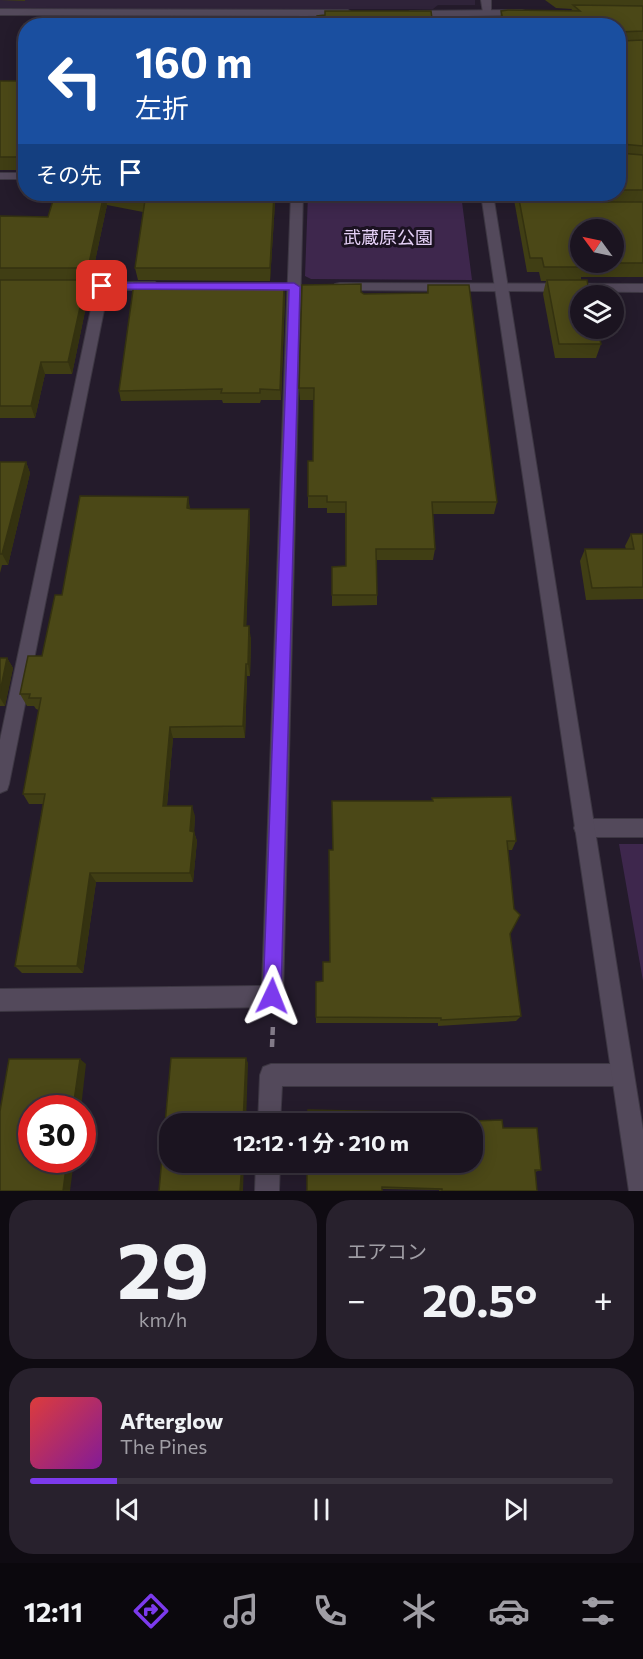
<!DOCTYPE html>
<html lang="ja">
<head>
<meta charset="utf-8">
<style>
  :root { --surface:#1b1420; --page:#28212d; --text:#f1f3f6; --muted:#a09ea5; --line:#39333e; --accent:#7c3aed }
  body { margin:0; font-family:Commissioner,"Noto Sans JP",sans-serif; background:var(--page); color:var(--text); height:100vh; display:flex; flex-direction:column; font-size:22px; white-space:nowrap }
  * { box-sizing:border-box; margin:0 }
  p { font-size:20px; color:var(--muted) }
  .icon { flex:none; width:33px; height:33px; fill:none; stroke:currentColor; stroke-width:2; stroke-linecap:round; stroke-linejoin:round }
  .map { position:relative; height:1191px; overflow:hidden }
  .drawer { display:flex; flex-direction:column; gap:9px; padding:9px; background:#0f0b12; flex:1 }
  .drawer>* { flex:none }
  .guide { position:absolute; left:18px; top:18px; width:608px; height:183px; border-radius:24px; box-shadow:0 3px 15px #0003,0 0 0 2px var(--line); background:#1a4fa0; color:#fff; overflow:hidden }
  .needle { width:39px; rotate:303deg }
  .controls { position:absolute; left:570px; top:219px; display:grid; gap:12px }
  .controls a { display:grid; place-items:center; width:54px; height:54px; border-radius:50%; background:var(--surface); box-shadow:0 3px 15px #0003,0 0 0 2px var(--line); font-size:30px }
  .speed { position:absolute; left:18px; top:1095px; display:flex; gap:12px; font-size:30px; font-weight:700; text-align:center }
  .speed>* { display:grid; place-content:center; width:78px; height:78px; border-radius:50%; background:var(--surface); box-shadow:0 3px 15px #0003,0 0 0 2px var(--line); line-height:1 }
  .speed .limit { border:9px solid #d22; background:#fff; color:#111 }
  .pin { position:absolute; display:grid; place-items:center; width:51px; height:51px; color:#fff; margin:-26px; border-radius:12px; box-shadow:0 3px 9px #0006 }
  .me { position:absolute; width:66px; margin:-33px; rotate:2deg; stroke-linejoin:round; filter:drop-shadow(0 0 4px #0008) }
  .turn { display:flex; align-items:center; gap:21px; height:126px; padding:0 18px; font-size:27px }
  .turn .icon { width:78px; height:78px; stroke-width:2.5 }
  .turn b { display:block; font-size:42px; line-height:51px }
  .then { display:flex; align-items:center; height:57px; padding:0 18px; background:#0003; gap:12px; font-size:22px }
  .big { font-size:45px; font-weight:700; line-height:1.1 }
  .drawer .tile { flex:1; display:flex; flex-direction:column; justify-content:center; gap:9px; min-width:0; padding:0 21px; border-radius:24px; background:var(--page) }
  .drawer .dial { align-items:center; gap:0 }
  .dial b { font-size:78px; line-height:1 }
  .song { display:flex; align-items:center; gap:18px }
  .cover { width:72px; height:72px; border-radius:9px; background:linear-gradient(135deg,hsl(0 70% 55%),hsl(290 70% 35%)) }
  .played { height:6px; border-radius:3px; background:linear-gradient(90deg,var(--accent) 15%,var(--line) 15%) }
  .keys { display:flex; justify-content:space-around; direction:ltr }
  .heat { display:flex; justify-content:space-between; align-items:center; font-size:33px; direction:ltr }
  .drawer .tiles { flex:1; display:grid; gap:9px; grid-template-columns:1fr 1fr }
  .tile:last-child { grid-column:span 2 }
  .trip { position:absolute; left:159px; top:1113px; width:324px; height:60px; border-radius:24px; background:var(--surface); box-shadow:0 3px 15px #0003,0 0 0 2px var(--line); font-weight:700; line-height:60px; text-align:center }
  .tab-bar { display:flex; height:96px; justify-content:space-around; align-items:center; background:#0b080d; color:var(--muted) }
  .tab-bar .icon { width:42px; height:42px }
  .tab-bar .selected { color:var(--accent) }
  .tab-bar b { font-size:27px; color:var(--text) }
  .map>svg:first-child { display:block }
  .built { fill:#2f2339 }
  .green { fill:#3e274d }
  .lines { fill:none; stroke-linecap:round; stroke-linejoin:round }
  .pedestrian-casing { stroke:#3d3743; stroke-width:2 }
  .minor-casing { stroke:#3d3743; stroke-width:2 }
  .tertiary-casing { stroke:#3d3743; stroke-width:2 }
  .path { stroke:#827a88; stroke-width:4.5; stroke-dasharray:8 4; stroke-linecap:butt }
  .pedestrian { fill:#53495b; fill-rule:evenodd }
  .minor { fill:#53495b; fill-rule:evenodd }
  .tertiary { fill:#53495b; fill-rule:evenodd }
  .wall { fill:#403e14 }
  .shaded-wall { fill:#343210 }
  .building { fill:#4b4817; stroke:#343210; stroke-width:1.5; fill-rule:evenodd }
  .route { fill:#7c3aed; stroke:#51269a; stroke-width:1.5 }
  .labels { text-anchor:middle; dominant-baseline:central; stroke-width:6; stroke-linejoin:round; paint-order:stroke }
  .far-park-label { font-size:18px; fill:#e6d1f8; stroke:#1b1221 }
</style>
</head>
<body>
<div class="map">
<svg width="643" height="1191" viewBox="0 0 643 1191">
  <rect width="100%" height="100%" fill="#241b2b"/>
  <path class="built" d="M0 0H475V5H438L433 9H0Z"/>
  <path class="green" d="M308 194H461L472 280 311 279 305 276Z
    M619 844H643V981Z"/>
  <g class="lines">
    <g class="pedestrian-casing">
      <path id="pedestrian" d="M481 0H491V15L483 13Z"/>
    </g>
    <g class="minor-casing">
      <path id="minor" d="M300 11 308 13V26H298Z
        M0 173H26V179H0Z
        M291 194H303L283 996 279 1003 272 1007 0 1011V989L262 986Z
        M67 282H155L161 286 155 290H108L9 784 7 790 0 793V740L95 290 62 289V283Z
        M340 283 643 284V292L335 290V284Z
        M584 819H643V837H584L577 835 574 828 577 821Z
        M271 1064H622L630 1067 633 1075 630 1083 622 1086H282L280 1124H258L260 1075 263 1067Z
        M256 1162H280L279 1191H255Z"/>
    </g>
    <g class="tertiary-casing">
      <path id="tertiary" d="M0 9 348 10 353 13 348 16 0 15Z
        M522 10 525 11V15L410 17 405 14 410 11Z
        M481 194H493L643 1130V1191H629Z"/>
    </g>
    <path class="path" d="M272 1047 273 1024"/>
    <use href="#pedestrian" class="pedestrian"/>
    <use href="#minor" class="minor"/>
    <use href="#tertiary" class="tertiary"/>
  </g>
  <path class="wall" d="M0 0H25V1Z
    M545 0H643V277H581V280L601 344 596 358H555L543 294 546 281H541L539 272H527L513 194H570V196L579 200 577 194H618V26H484L485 20H500L501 11H571L572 9 556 8Z
    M0 81H26V170H0Z
    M55 194H279L278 203H275L270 281 138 280 135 268 143 212 107 205 91 280H86L89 292 72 374H45L35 418H0V216L48 217Z
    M428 285 497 502 494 514H433L435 549 433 560H377V605L332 606V567L346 566 345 513H327V508H308V496L313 461 314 400H300L299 388 361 292 364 294 427 293Z
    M269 287 285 297 281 400H261L260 403H223L222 400 121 401 119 391Z
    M0 462H26L30 473 8 565H2L0 573Z
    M188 497 190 509H249L250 523 246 626 251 639 250 676H247L245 738H173L167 806 195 816 194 832 197 841 193 882H96L83 973H22L15 966 43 804H29L23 794 39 710 36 709 34 706H27L20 694 42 656 62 595Z
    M631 534H643V599L586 600 580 561 585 549H626L625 546Z
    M0 658H7L13 668 5 706H0Z
    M432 798 516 841 512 850H508L510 934 521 1016 516 1021 438 1026V1023H316V982L323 981 329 962 432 801Z
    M473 1121 503 1128 541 1170 535 1172 537 1191H439V1190L382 1189 307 1162H472V1124H470Z"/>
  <path class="shaded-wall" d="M105 194 107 205 91 280 88 268Z
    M275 194V203L270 281V268Z
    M86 280 89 292 72 374 68 362Z
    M284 287 285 297 281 400 280 390Z
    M41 362 45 374 35 418 31 406Z
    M26 462 30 473 8 565 2 554Z
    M188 497 190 511 187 508Z
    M249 509 250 523 246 638 244 626Z
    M249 626 251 639 250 676 248 664Z
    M7 658 13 668 5 706 0 698V692Z
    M246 664 247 676 245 738 243 726Z
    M170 727 173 738 166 816 163 806Z
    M192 806 195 816 194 835V832L197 841 193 882 190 873V831Z
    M90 873 96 882 83 973 77 966Z
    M246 1058 248 1063 246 1124H243Z
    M80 1059 86 1064 81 1108H73Z
    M67 1160H74L70 1191H63Z
    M242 1162H244L243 1191H240Z"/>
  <path class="building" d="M573 5 643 6V31L620 32 621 41 643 40V146L622 144 620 153 643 155V190H618V26H486L485 20H503L501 11 508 10 580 11Z
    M325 11H431L433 26H317V16L325 15Z
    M0 81H26V157H0Z
    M55 194H104L88 268H0V216L48 217Z
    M109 194H274L270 268H135L145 200Z
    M518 194H570V196L585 202H643V263H583L584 267H544L542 258H530ZM580 230H614V262H580Z
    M0 280H86L68 362H41L31 406H0Z
    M547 280H587L590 296H580V328H597L601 344H559Z
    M134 283H269V287H284L280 390 260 389V393H221L222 389 119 391Z
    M361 284V292L364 294 428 293V285H469L497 502H432L435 549H376L377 595H332V567L346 566V502H327V496H308V461H313L314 388H299L302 285Z
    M0 462H26L2 554H0Z
    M80 496 188 497 187 508 191 509H249L244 626H249L248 664H246L243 726 170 727 163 806H192L190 831 194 832 190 873H90L77 966H15L45 794H23L41 698H29L30 694H20L28 656H42L55 595H62Z
    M631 534H643V587L592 588 585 549H634Z
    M0 658H7L0 692Z
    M511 797 516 841H507L514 909 520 915 510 934 521 1016 441 1020V1018L316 1017V982L323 981V962H330L329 850H333L332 801H433L432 798Z
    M171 1058H246L243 1124H170V1162H242L240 1191H159Z
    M9 1059H80L73 1108H32V1160H67L63 1191H0V1111Z
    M308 1110 401 1112 402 1124H308Z
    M502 1120 503 1128H537L541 1170H535L537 1191H442V1189L382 1187V1191H307V1162H472V1160H476L473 1121Z"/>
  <path class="route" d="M98 283H294L300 287 281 996 278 1003 272 1005 266 1003 263 996 289 290 102 289 98 288Z"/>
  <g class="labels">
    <g class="far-park-label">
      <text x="388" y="237">武蔵原公園</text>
    </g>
  </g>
</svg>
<div class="controls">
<a><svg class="needle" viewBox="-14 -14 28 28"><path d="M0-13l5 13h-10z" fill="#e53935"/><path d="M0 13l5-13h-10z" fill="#a09ea5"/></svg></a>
<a><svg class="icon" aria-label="layers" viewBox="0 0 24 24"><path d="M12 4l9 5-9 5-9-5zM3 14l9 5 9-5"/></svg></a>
</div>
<div class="speed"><div class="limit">30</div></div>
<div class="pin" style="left:102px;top:286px;background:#d93025"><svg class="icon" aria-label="arrive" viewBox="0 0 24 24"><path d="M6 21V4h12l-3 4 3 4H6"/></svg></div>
<svg class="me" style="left:272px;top:996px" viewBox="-20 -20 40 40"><path d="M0-17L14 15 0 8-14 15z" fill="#7c3aed" stroke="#fff" stroke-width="4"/></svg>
<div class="trip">12:12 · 1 分 · 210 m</div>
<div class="guide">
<div class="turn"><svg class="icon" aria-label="left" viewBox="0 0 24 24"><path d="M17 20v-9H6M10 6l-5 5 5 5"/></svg><div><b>160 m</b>左折</div></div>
<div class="then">その先<svg class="icon" aria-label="arrive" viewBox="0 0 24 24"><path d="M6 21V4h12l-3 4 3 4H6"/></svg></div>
</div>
</div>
<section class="drawer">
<div class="tiles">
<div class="tile dial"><b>29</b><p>km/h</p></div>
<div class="tile"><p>エアコン</p>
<div class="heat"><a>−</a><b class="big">20.5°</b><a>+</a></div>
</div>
<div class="tile">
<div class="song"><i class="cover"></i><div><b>Afterglow</b><p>The Pines</p></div></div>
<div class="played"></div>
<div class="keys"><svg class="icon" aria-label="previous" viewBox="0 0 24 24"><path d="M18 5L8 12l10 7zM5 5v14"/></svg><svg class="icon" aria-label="pause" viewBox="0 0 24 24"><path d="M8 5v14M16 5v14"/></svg><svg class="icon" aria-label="next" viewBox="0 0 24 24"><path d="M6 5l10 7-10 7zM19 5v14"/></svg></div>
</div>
</div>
</section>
<nav class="tab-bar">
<b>12:11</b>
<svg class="icon selected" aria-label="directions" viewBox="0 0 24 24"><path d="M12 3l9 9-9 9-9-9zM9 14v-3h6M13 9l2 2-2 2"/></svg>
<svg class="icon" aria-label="music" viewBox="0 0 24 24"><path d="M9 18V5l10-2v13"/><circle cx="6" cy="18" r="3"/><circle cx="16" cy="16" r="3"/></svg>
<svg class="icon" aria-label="phone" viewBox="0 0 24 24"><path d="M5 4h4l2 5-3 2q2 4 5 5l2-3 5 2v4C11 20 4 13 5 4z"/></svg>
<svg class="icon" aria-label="climate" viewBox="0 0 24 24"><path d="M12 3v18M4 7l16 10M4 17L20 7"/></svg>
<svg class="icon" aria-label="car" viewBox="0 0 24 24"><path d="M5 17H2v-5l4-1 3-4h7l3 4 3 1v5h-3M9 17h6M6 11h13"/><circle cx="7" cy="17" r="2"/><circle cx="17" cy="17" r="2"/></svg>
<svg class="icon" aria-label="filters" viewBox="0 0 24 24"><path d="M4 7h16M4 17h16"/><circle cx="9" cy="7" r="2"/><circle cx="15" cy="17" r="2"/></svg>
</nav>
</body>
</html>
